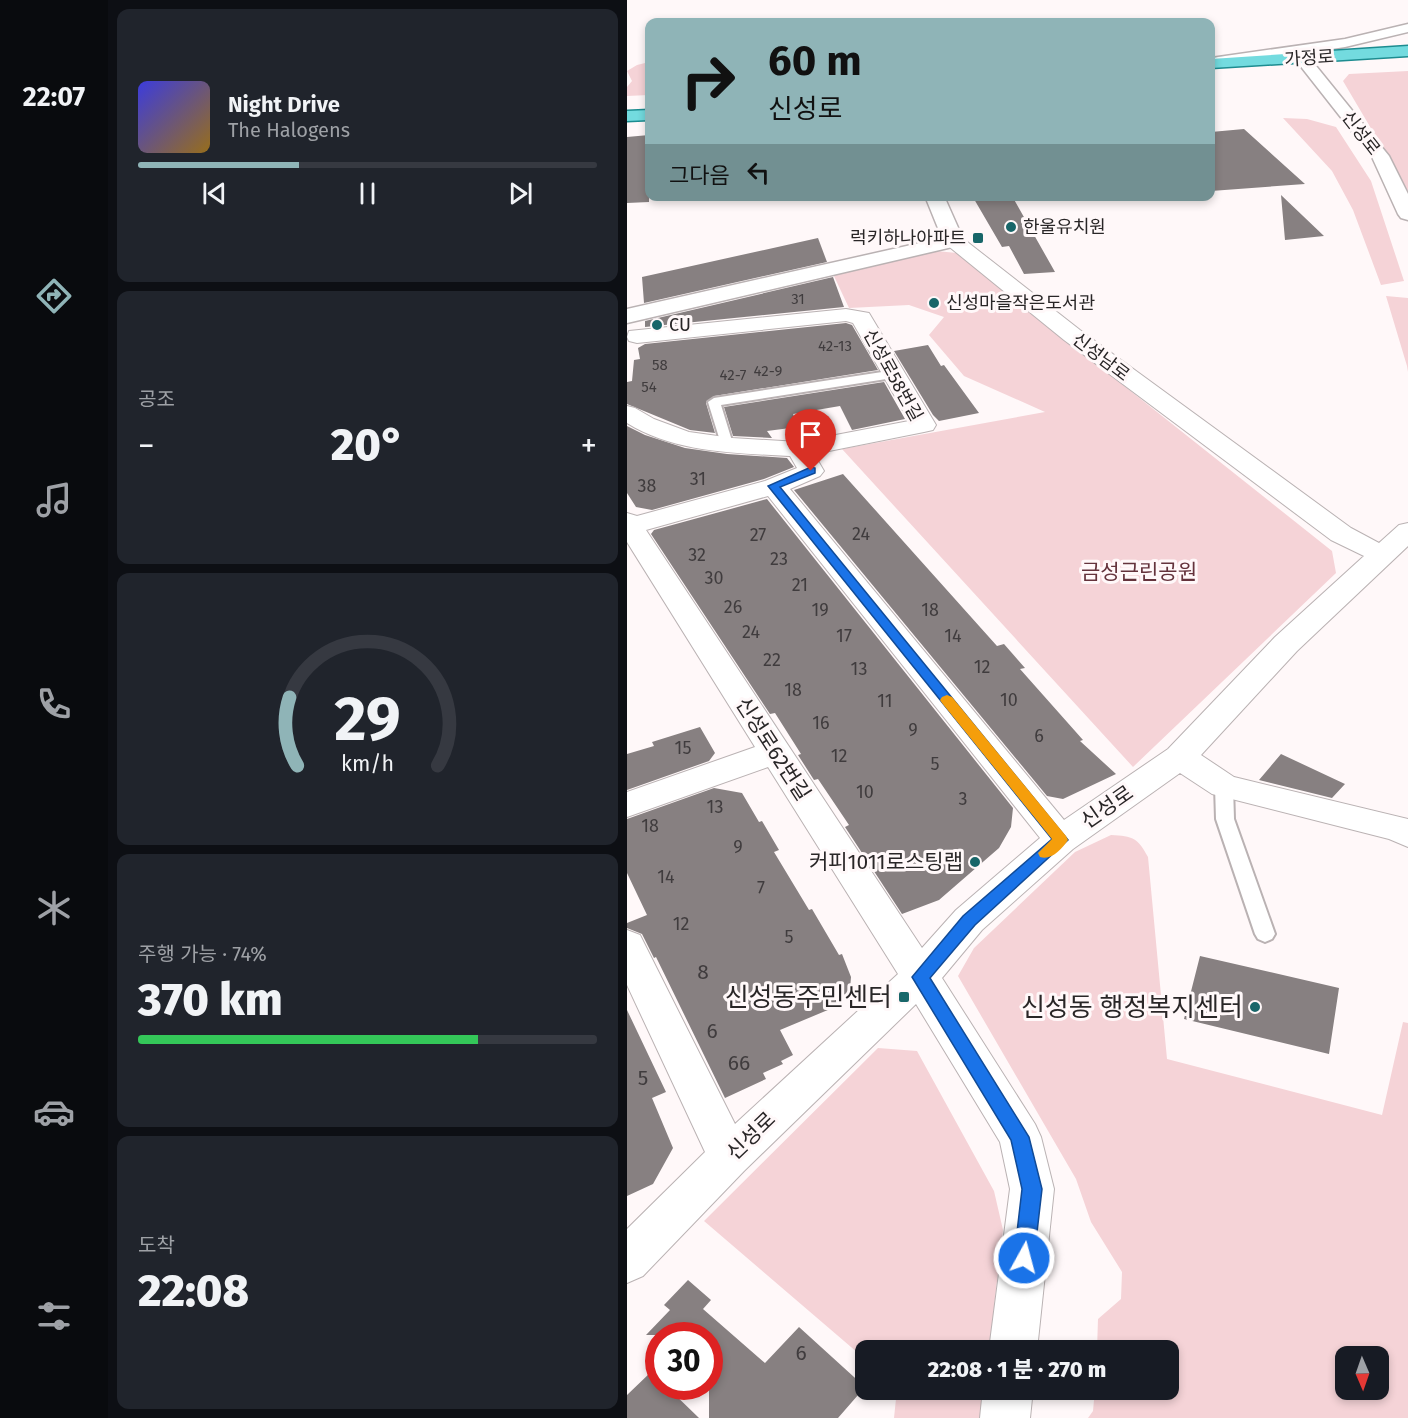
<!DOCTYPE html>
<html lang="ko">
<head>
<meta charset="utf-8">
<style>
  :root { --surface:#171b24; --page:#20242c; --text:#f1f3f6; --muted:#9ea1a6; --line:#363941; --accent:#8fb4b7 }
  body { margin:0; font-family:"Fira Sans","Noto Sans KR",sans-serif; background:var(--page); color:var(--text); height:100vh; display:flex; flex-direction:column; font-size:22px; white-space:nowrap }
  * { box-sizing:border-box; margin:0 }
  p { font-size:20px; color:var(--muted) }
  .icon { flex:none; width:33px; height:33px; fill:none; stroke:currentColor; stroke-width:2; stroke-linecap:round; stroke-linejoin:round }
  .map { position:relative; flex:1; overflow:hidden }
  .side { display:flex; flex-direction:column; gap:9px; padding:9px; background:#0d0f14; width:519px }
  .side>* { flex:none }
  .banner { position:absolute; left:18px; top:18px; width:570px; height:183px; border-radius:12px; box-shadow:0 3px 9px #0003; background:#8fb4b7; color:#111; overflow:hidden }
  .needle { width:39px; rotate:178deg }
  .controls { position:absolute; left:708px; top:1346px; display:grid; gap:12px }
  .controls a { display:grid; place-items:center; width:54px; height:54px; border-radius:12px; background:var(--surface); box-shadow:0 3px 9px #0003; font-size:30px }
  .speed { position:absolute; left:18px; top:1322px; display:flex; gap:12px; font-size:30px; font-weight:700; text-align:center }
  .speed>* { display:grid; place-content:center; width:78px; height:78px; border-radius:50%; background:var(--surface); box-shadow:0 3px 9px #0003; line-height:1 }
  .speed .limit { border:9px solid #d22; background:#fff; color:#111 }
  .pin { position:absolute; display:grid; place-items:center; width:51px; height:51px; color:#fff; margin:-62px -26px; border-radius:50% 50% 50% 0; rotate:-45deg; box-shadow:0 0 6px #0007 }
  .pin .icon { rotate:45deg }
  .me { position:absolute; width:66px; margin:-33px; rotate:7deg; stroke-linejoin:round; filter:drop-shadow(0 0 4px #0008) }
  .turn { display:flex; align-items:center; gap:21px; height:126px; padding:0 24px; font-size:27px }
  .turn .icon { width:78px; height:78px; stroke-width:2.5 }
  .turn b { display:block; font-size:42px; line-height:51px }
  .then { display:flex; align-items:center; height:57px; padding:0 24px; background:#0003; gap:12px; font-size:22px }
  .big { font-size:45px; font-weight:800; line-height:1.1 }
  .side .tile { flex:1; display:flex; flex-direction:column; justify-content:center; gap:9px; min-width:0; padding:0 21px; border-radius:12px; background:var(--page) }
  .side .dial { align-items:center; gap:0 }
  .dial svg { height:156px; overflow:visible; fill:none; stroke:var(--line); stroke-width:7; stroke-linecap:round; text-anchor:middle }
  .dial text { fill:var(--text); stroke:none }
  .song { display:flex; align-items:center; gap:18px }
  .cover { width:72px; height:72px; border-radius:9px; background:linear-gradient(135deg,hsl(240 70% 55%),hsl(40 70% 35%)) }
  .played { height:6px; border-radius:3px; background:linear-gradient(90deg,var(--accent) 35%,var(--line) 35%) }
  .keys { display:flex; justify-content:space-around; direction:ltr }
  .heat { display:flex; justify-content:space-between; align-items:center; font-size:33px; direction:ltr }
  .charge { height:9px; border-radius:4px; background:linear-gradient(90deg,#34c759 74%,var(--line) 0) }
  .trip { position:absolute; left:228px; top:1340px; width:324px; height:60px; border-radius:12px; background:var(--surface); box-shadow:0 3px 9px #0003; font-weight:800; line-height:60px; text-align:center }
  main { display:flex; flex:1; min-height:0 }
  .tab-bar { display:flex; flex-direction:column; width:108px; justify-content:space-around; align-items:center; background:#090b0e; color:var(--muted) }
  .tab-bar .icon { width:42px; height:42px }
  .tab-bar .selected { color:var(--accent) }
  .tab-bar b { font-size:27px; color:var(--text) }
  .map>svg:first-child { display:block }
  .green { fill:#f5d3d7; fill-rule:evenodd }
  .building { fill:#878081 }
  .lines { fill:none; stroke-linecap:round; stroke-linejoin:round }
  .service-casing { stroke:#bab2b3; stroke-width:4 }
  .minor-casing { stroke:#bab2b3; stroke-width:2 }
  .tertiary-casing { stroke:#bab2b3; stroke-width:3 }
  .secondary-casing { stroke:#bab2b3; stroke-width:3 }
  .primary-casing { stroke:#1d8c90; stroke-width:3 }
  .service { fill:#fff; fill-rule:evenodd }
  .minor { fill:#fff; fill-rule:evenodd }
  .tertiary { fill:#fff; fill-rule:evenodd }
  .secondary { fill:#fff; fill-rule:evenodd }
  .primary { fill:#73dbdf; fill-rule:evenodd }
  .route { fill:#1a73e8; stroke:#114b97; stroke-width:1.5 }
  .slow { fill:#f59e0b }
  .poi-dot { fill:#186669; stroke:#fff8f9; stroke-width:2 }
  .labels { text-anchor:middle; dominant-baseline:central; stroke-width:6; stroke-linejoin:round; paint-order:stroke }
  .far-number-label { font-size:15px; fill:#403c3e }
  .far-street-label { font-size:18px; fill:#292627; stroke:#fff8f9 }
  .far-poi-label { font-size:18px; fill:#292627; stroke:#fff8f9; text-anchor:start }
  .number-label { font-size:18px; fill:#403c3e }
  .park-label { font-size:21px; fill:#64333c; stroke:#fff8f9 }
  .street-label { font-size:21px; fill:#292627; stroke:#fff8f9 }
  .poi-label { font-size:21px; fill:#292627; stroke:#fff8f9; text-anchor:end }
  .near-number-label { font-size:21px; fill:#403c3e }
  .near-poi-label { font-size:26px; fill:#292627; stroke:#fff8f9; text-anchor:end }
</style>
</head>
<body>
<main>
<nav class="tab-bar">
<b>22:07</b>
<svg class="icon selected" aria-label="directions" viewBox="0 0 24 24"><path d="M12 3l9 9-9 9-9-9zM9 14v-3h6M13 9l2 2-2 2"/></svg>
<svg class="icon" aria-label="music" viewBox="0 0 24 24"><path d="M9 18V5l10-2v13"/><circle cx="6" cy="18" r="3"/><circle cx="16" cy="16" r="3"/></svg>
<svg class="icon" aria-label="phone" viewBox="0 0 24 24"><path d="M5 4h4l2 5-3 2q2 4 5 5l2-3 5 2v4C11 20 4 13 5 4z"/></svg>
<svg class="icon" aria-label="climate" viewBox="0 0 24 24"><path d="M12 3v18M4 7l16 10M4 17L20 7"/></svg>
<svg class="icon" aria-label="car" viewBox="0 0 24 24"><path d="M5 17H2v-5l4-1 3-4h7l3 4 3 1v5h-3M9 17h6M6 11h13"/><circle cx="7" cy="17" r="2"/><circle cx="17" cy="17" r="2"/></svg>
<svg class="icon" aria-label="filters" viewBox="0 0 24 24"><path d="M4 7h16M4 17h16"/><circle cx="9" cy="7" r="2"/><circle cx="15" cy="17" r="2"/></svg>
</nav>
<section class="side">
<div class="tile">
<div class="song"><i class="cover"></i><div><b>Night Drive</b><p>The Halogens</p></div></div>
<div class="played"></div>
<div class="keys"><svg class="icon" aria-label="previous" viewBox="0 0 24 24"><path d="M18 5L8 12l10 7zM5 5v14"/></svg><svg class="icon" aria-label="pause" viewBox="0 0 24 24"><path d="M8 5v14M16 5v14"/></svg><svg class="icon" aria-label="next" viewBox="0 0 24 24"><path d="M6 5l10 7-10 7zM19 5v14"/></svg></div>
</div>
<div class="tile"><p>공조</p>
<div class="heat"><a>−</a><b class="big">20°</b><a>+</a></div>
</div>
<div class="tile dial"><svg viewBox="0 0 100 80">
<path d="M14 69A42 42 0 1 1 86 69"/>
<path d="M14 69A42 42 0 0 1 10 34" stroke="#8fb4b7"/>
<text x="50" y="56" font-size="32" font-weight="700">29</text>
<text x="50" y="72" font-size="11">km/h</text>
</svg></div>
<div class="tile"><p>주행 가능 · 74%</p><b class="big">370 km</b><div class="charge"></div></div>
<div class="tile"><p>도착</p><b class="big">22:08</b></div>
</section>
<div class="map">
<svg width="781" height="1418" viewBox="0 0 781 1418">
  <rect width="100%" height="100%" fill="#fff8f9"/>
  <path class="green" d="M22 62V95L0 96V87L5 81 0 71 10 65Z
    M781 71V191L716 81 722 74Z
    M656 118 680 119 709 127 744 181 777 281 754 285 726 210 705 171Z
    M309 251 330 253 705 551 709 573 506 767 215 449 418 412 337 376 302 335 317 317 282 305 222 308 206 274Z
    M759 296 781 298V372L780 366Z
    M484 835C506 836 511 838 521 857L540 1059 755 1115 776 1022 781 1023V1418H461L466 1411 468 1389H542V1350H470L471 1319 494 1299 495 1272 464 1222 449 1179 331 976 347 948 448 852ZM718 1356H752V1389H718Z
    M251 1048 290 1051 367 1191 376 1230 362 1350H238V1359L77 1221Z
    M270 1389H357L354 1418H267Z"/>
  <path class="building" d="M617 129 678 184 584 191V132Z
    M22 135V202L0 203V137Z
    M654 195 697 236 658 240Z
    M385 196 428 272 397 274 382 246 375 247 347 199Z
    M191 238 200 262 17 303 15 277Z
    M206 277 217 307 18 327V321Z
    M219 323 225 325 251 370 87 396 79 403 88 433 63 430 0 404V382L5 381 7 360 13 359 11 348 18 344Z
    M301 345 314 366 317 365 352 413 312 421 306 415 267 351Z
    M257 382 278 419 225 430 213 406 166 414 171 427 140 431 145 438 106 436 97 407Z
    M0 426 18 435 58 448 100 454 160 458 167 467 137 479 25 510 9 507 0 493Z
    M216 474 370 646 377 644 398 668 393 669 456 740 453 741 489 774 436 799 420 796 167 490Z
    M140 499 386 808 384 827 372 848 312 900 275 914 218 827 222 825 191 779 187 780 171 755 174 754 148 713 143 714 24 534 27 530Z
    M73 727 88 753 82 761 0 790V754L27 746 25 742Z
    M654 754 718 784 705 798 632 780Z
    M87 788 115 793 132 822 135 821 152 850 147 852 182 910 185 909 212 955 215 954 224 977 223 989 208 1007 153 1030 166 1055 154 1061 156 1064 136 1073 139 1079 98 1098 29 957 27 958 15 934 0 928V923L20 915 0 873V819Z
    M573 956 712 988 702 1054 557 1019Z
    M0 1010 39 1092 25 1098 46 1148 26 1184 0 1196Z
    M61 1280 84 1300 76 1309 138 1363 172 1327 238 1387 211 1418H82V1335H19L43 1310 37 1305Z
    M24 1372 32 1379V1386H39L72 1418H0V1395Z"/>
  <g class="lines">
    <g class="service-casing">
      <path id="service" d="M268 370 272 371V377L94 405 106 444 100 448 94 444 81 402 87 398Z
        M597 780 603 782 606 786 607 819 648 934 645 939 638 942 631 939 628 934 589 819 588 786 591 782Z"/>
    </g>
    <g class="minor-casing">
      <path id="minor" d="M327 235 334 237 453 330 724 528 752 543 772 525 781 523V546L670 651 574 755 607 777 781 819V847L762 839 585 794 553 773 446 849 355 930 315 978 408 1124 414 1137 427 1189 410 1350H362L383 1189 373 1142 289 1004 117 1171 16 1276 0 1283V1229L78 1152 0 985V930L13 935 108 1124 271 974 141 767 0 817V792L128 747 0 542V513L10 516 138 481 170 468 163 456C109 453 48 453 0 423V406L8 408 27 419 62 432 105 438 172 442 282 421 226 323 219 321 10 343 2 341 0 337 2 331 219 309 242 313 309 425 306 430 297 432 187 454 197 471 193 476 163 489 437 820 541 749 648 637 737 556 704 540 437 340 320 245 317 241 320 237ZM141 496 413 838 329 910 295 948 19 530Z
        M356 1389H406L403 1418H353Z"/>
    </g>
    <g class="tertiary-casing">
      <path id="tertiary" d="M676 54 681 56 762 156 781 194V220L774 218 771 214 745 157 668 59Z
        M298 196H317L337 241 334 245 0 323V309L315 238Z"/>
    </g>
    <g class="secondary-casing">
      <path id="secondary" d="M781 24V32L718 47 584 67V58L718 39Z"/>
    </g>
    <g class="primary-casing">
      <path id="primary" d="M781 46V56L584 68V59Z
        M22 110V120L0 121V111Z"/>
    </g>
    <use href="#service" class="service"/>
    <use href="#minor" class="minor"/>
    <use href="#tertiary" class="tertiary"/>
    <use href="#secondary" class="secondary"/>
    <use href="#primary" class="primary"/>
  </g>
  <path class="route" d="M184 467 188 468V473L153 487 441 840 348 925 303 978 402 1137 415 1189 407 1258 404 1265 397 1267 390 1265 387 1258 395 1189 384 1140 285 977 336 916 425 839 141 486Z"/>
  <path class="slow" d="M320 695 325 697 439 836 441 840C435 849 424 861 413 857L411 853 425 839 315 703 313 700 315 697Z"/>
  <g class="poi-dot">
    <circle cx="384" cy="227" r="6"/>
    <rect x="345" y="232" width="12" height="12" rx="3"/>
    <circle cx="307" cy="303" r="6"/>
    <circle cx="30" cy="325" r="6"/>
    <circle cx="348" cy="862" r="6"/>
    <rect x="271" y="991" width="12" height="12" rx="3"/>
    <circle cx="628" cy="1007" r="6"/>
  </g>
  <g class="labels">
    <g class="far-number-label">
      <text x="171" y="299">31</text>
      <text x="208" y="346">42-13</text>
      <text x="33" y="365">58</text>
      <text x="141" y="371">42-9</text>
      <text x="106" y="375">42-7</text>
      <text x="22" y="387">54</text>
    </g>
    <g class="far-street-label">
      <text transform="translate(682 58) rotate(-4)">가정로</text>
      <text transform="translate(734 133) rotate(52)">신성로</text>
      <text transform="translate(474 357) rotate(37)">신성남로</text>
      <text transform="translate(266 375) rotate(61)">신성로58번길</text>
    </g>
    <g class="far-poi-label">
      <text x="396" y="227">한울유치원</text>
      <text x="339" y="238" text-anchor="end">럭키하나아파트</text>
      <text x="319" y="303">신성마을작은도서관</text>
      <text x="42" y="325">CU</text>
    </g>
    <g class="number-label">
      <text x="71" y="479">31</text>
      <text x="20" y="486">38</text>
      <text x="234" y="534">24</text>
      <text x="131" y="535">27</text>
      <text x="70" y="555">32</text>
      <text x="152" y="559">23</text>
      <text x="87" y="578">30</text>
      <text x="173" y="585">21</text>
      <text x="106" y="607">26</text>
      <text x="193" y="610">19</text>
      <text x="303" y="610">18</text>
      <text x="124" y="632">24</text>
      <text x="217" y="636">17</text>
      <text x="326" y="636">14</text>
      <text x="145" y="660">22</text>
      <text x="355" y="667">12</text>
      <text x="232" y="669">13</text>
      <text x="166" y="690">18</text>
      <text x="382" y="700">10</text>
      <text x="258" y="701">11</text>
      <text x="194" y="723">16</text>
      <text x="286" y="730">9</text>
      <text x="412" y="736">6</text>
      <text x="56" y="748">15</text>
      <text x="212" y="756">12</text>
      <text x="308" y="764">5</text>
      <text x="238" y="792">10</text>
      <text x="336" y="799">3</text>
      <text x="88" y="807">13</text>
      <text x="23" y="826">18</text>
      <text x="111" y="847">9</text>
      <text x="39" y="877">14</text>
      <text x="134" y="888">7</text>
      <text x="54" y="924">12</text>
      <text x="162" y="937">5</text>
    </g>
    <g class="park-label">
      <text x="512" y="572">금성근린공원</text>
    </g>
    <g class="street-label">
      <text transform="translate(146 749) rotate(57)">신성로62번길</text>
      <text transform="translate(480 807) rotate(-35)">신성로</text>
      <text transform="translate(124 1136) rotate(-44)">신성로</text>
    </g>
    <g class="poi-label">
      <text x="336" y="862">커피1011로스팅랩</text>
    </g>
    <g class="near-number-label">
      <text x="76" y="972">8</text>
      <text x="85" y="1031">6</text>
      <text x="112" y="1063">66</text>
      <text x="16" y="1078">5</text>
      <text x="174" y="1353">6</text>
    </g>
    <g class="near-poi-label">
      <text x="265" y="997">신성동주민센터</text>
      <text x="616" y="1007">신성동 행정복지센터</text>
    </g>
  </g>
</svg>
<div class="controls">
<a><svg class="needle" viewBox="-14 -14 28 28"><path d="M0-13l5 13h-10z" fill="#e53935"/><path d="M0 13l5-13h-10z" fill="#9ea1a6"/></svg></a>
</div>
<div class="speed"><div class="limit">30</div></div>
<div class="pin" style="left:184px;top:471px;background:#d93025"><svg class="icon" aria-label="arrive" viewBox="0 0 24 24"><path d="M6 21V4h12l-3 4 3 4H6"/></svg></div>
<svg class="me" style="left:397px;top:1258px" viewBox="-20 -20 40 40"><circle r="17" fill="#1a73e8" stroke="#fff" stroke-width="3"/><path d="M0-11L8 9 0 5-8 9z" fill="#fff"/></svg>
<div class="trip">22:08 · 1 분 · 270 m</div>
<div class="banner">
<div class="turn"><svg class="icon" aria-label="right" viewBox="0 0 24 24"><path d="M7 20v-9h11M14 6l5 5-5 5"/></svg><div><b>60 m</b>신성로</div></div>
<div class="then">그다음<svg class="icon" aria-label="left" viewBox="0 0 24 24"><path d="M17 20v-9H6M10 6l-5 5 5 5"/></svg></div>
</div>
</div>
</main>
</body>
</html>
